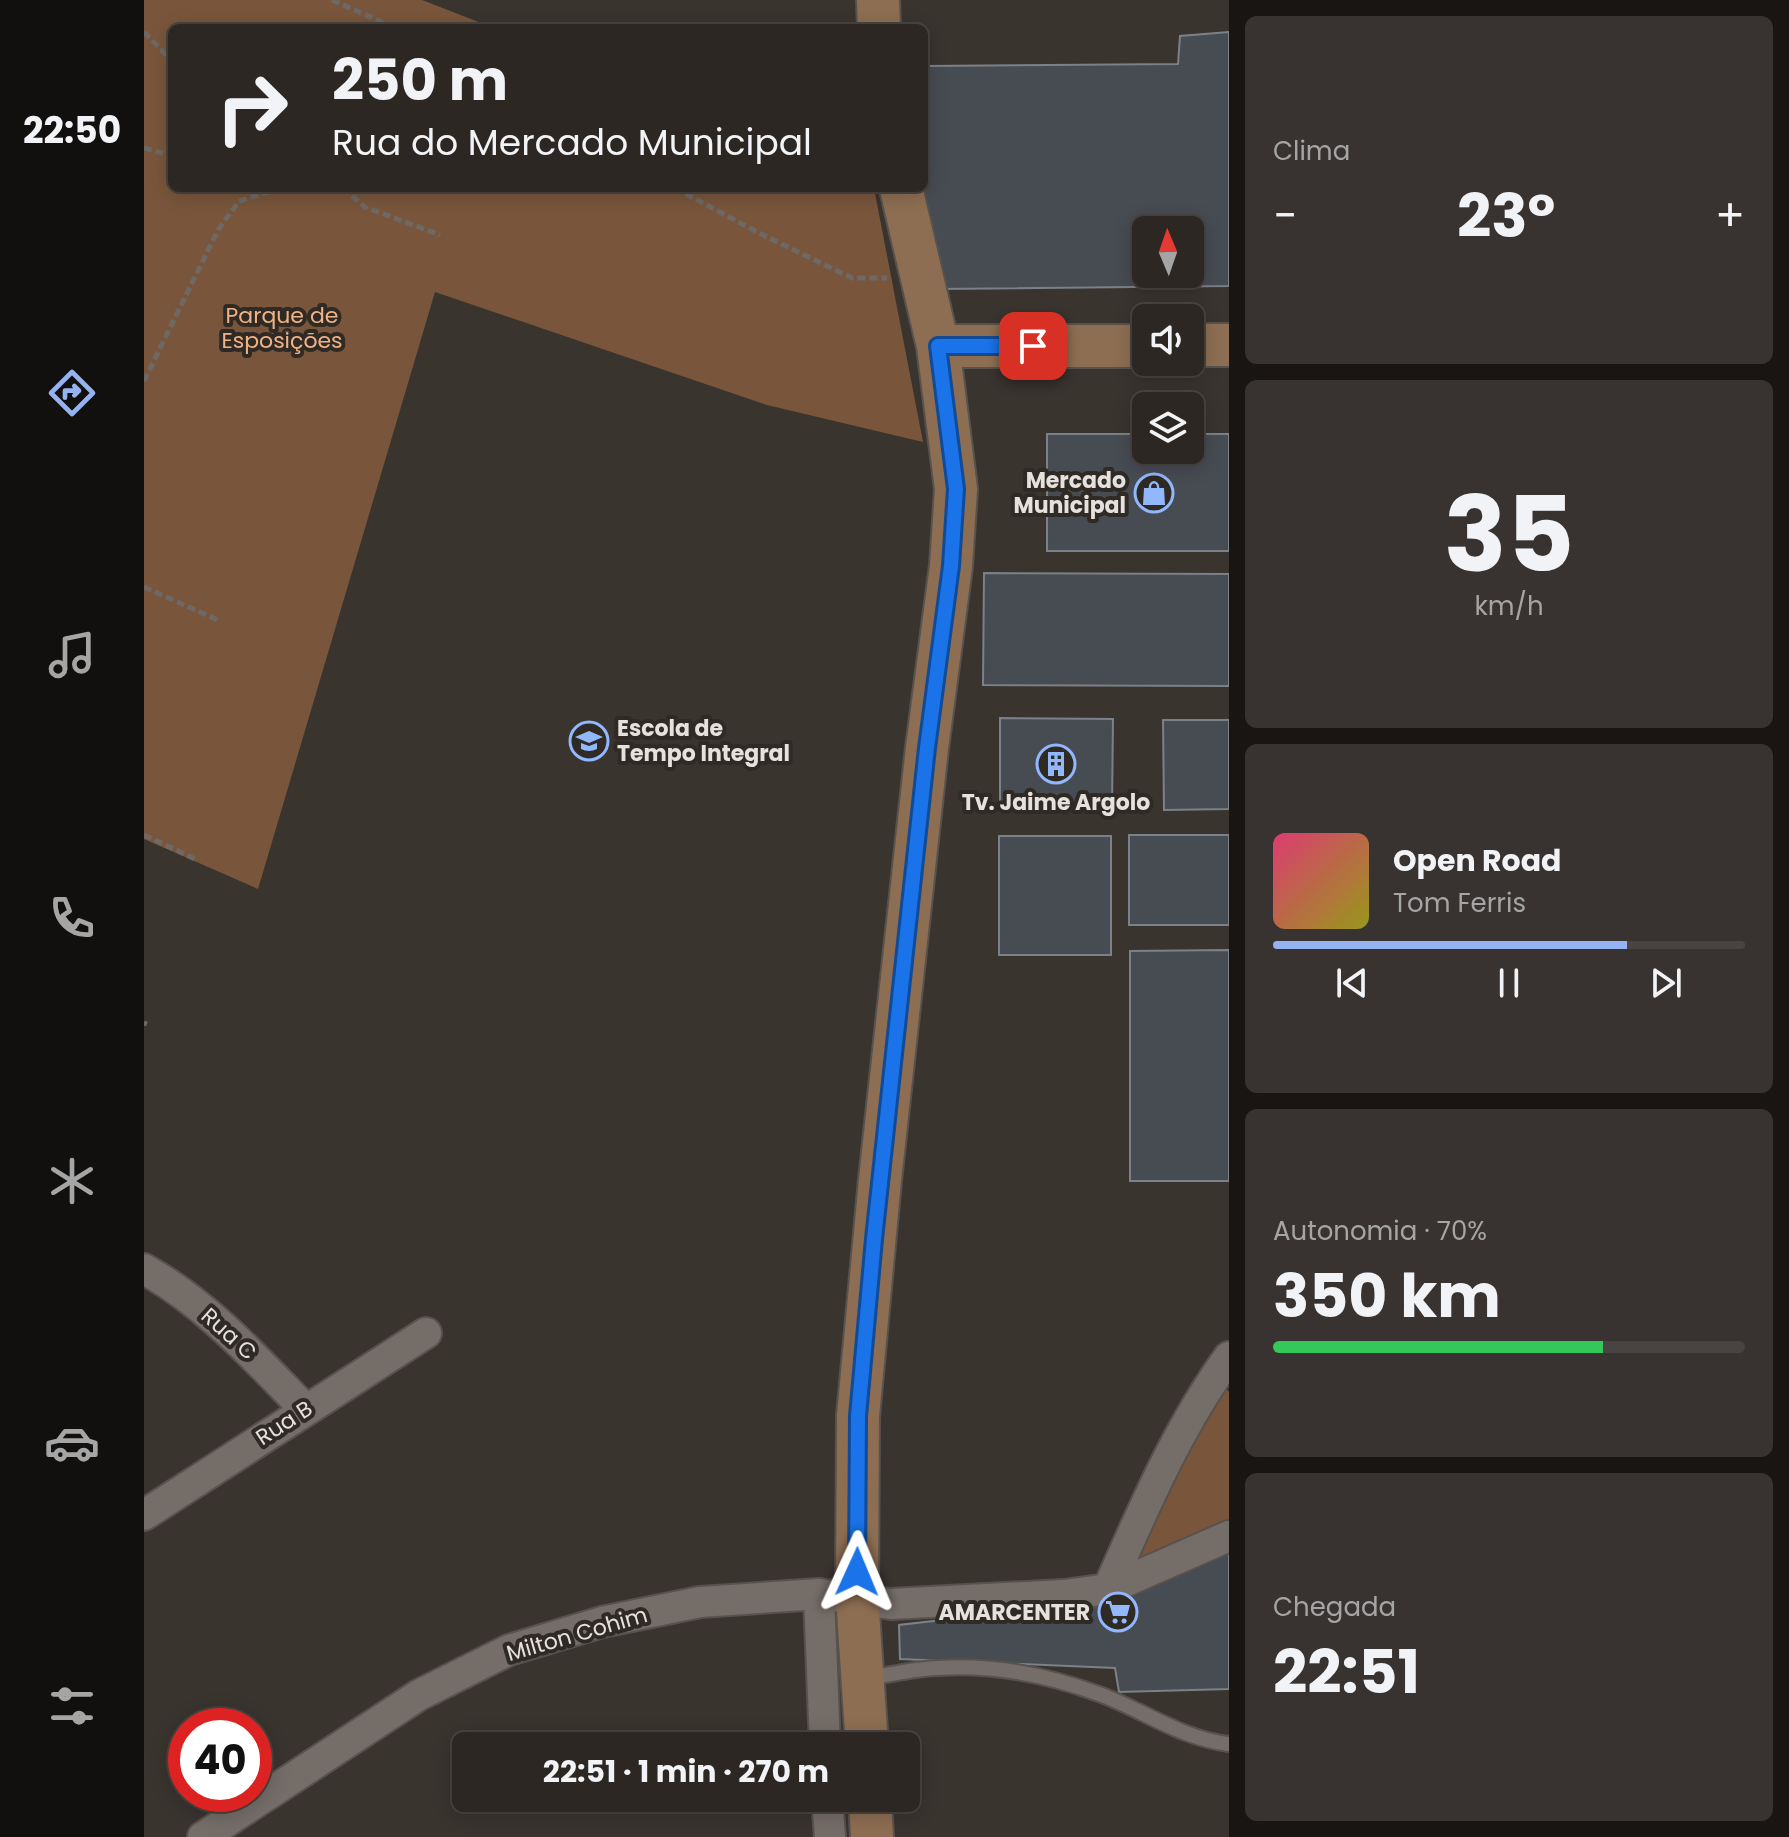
<!DOCTYPE html>
<html lang="pt">
<head>
<meta charset="utf-8">
<style>
  :root { --surface:#2c2723; --page:#383330; --text:#f1f3f6; --muted:#a6a5a6; --line:#484441; --accent:#95b2f1 }
  body { margin:0; font-family:Poppins,sans-serif; background:var(--page); color:var(--text); height:100vh; display:flex; flex-direction:column; font-size:30px; white-space:nowrap }
  * { box-sizing:border-box; margin:0 }
  p { font-size:26px; color:var(--muted) }
  .icon { flex:none; width:44px; height:44px; fill:none; stroke:currentColor; stroke-width:2; stroke-linecap:round; stroke-linejoin:round }
  .map { position:relative; flex:1; overflow:hidden }
  .drawer { display:flex; flex-direction:column; gap:16px; padding:16px; background:#181513; width:560px }
  .drawer>* { flex:none }
  .banner { position:absolute; left:24px; top:24px; width:760px; height:168px; border-radius:12px; box-shadow:0 4px 20px #0003,0 0 0 2px var(--line); background:#2c2723; color:var(--text); overflow:hidden }
  .needle { width:52px; rotate:358deg }
  .fabs { position:absolute; left:988px; top:216px; display:grid; gap:16px }
  .fabs a { display:grid; place-items:center; width:72px; height:72px; border-radius:12px; background:var(--surface); box-shadow:0 4px 20px #0003,0 0 0 2px var(--line); font-size:40px }
  .speed { position:absolute; left:24px; top:1708px; display:flex; gap:16px; font-size:40px; font-weight:700; text-align:center }
  .speed>* { display:grid; place-content:center; width:104px; height:104px; border-radius:50%; background:var(--surface); box-shadow:0 4px 20px #0003,0 0 0 2px var(--line); line-height:1 }
  .speed .limit { border:12px solid #d22; background:#fff; color:#111 }
  .pin { position:absolute; display:grid; place-items:center; width:68px; height:68px; color:#fff; margin:-34px; border-radius:16px; box-shadow:0 4px 12px #0006 }
  .me { position:absolute; width:88px; margin:-44px; rotate:1deg; stroke-linejoin:round; filter:drop-shadow(0 0 6px #0008) }
  .turn { display:flex; align-items:center; gap:28px; height:168px; padding:0 32px; font-size:36px }
  .turn .icon { width:104px; height:104px; stroke-width:2.5 }
  .turn b { display:block; font-size:56px; line-height:68px }
  .big { font-size:60px; font-weight:700; line-height:1.1 }
  .drawer .card { flex:1; display:flex; flex-direction:column; justify-content:center; gap:12px; min-width:0; padding:0 28px; border-radius:12px; background:var(--page) }
  .drawer .dial { align-items:center; gap:0 }
  .dial b { font-size:104px; line-height:1 }
  .song { display:flex; align-items:center; gap:24px }
  .cover { width:96px; height:96px; border-radius:12px; background:linear-gradient(135deg,hsl(340 70% 55%),hsl(60 70% 35%)) }
  .played { height:8px; border-radius:4px; background:linear-gradient(90deg,var(--accent) 75%,var(--line) 75%) }
  .keys { display:flex; justify-content:space-around; direction:ltr }
  .heat { display:flex; justify-content:space-between; align-items:center; font-size:44px; direction:ltr }
  .charge { height:12px; border-radius:6px; background:linear-gradient(90deg,#34c759 70%,var(--line) 0) }
  .trip { position:absolute; left:308px; top:1732px; width:468px; height:80px; border-radius:12px; background:var(--surface); box-shadow:0 4px 20px #0003,0 0 0 2px var(--line); font-weight:700; line-height:80px; text-align:center }
  main { display:flex; flex:1; min-height:0 }
  .tab-bar { display:flex; flex-direction:column; width:144px; justify-content:space-around; align-items:center; background:#12100e; color:var(--muted) }
  .tab-bar .icon { width:56px; height:56px }
  .tab-bar .active { color:var(--accent) }
  .tab-bar b { font-size:36px; color:var(--text) }
  .map>svg:first-child { display:block }
  .green { fill:#79563b }
  .building { fill:#474b52; stroke:#7c8088; stroke-width:2; fill-rule:evenodd }
  .lines { fill:none; stroke-linecap:round; stroke-linejoin:round }
  .lane-casing { stroke:#58524e; stroke-width:18 }
  .street-casing { stroke:#58524e; stroke-width:34 }
  .secondary-casing { stroke:#58524e; stroke-width:46 }
  .path { stroke:#6e6964; stroke-width:5; stroke-dasharray:8 4; stroke-linecap:butt }
  .lane { stroke:#756d68; stroke-width:14 }
  .street { stroke:#756d68; stroke-width:30 }
  .secondary { stroke:#8d6e52; stroke-width:42 }
  .route-casing { stroke:#114b97; stroke-width:20 }
  .route { stroke:#1a73e8; stroke-width:14 }
  .labels { text-anchor:middle; dominant-baseline:central; stroke-width:8; stroke-linejoin:round; paint-order:stroke }
  .park-label { font-size:22px; fill:#efb284; stroke:#302a25 }
  .poi-label { font-size:22px; font-weight:bold; fill:#e5e1dd; stroke:#302a25; text-anchor:end }
  .street-label { font-size:22px; fill:#e5e1dd; stroke:#302a25 }
</style>
</head>
<body>
<main>
<nav class="tab-bar">
<b>22:50</b>
<svg class="icon active" aria-label="directions" viewBox="0 0 24 24"><path d="M12 3l9 9-9 9-9-9zM9 14v-3h6M13 9l2 2-2 2"/></svg>
<svg class="icon" aria-label="music" viewBox="0 0 24 24"><path d="M9 18V5l10-2v13"/><circle cx="6" cy="18" r="3"/><circle cx="16" cy="16" r="3"/></svg>
<svg class="icon" aria-label="phone" viewBox="0 0 24 24"><path d="M5 4h4l2 5-3 2q2 4 5 5l2-3 5 2v4C11 20 4 13 5 4z"/></svg>
<svg class="icon" aria-label="climate" viewBox="0 0 24 24"><path d="M12 3v18M4 7l16 10M4 17L20 7"/></svg>
<svg class="icon" aria-label="car" viewBox="0 0 24 24"><path d="M5 17H2v-5l4-1 3-4h7l3 4 3 1v5h-3M9 17h6M6 11h13"/><circle cx="7" cy="17" r="2"/><circle cx="17" cy="17" r="2"/></svg>
<svg class="icon" aria-label="filters" viewBox="0 0 24 24"><path d="M4 7h16M4 17h16"/><circle cx="9" cy="7" r="2"/><circle cx="15" cy="17" r="2"/></svg>
</nav>
<div class="map">
<svg width="1085" height="1837" viewBox="0 0 1085 1837">
  <rect width="100%" height="100%" fill="#3a342f"/>
  <path class="green" d="M0 0H278L350 28H28V188H730L779 442 623 405 291 292 114 889 0 839Z
    M1072 1377 1085 1392V1536L964 1589Z"/>
  <path class="building" d="M1085 32V286L795 289 778 188 780 66 1034 64 1036 36ZM1002 230H1046V274H1002Z
    M903 434H1002V450H1046V434H1085V551H903Z
    M840 573 1085 574V686L839 685Z
    M856 718 969 719 968 809 856 808Z
    M1019 720H1085V809L1020 810Z
    M985 835H1085V925H985Z
    M855 836H967V955H855Z
    M1085 950V1181H986V951Z
    M1085 1548V1689L975 1692 971 1668 756 1659 755 1625 971 1600Z"/>
  <g class="lines">
    <g class="lane-casing">
      <path id="lane" d="M721 1678C745 1675 769 1669 793 1668 849 1664 903 1675 955 1694 999 1710 1038 1739 1085 1744"/>
    </g>
    <g class="street-casing">
      <path id="street" d="M0 1269C63 1304 111 1358 161 1409
        M0 1515 282 1333
        M964 1589C999 1510 1034 1427 1085 1357
        M675 1594 681 1746
        M683 1798 686 1837
        M59 1837 275 1695 365 1650 458 1622 556 1602 675 1594 747 1604 920 1595 964 1589 1085 1536"/>
    </g>
    <g class="secondary-casing">
      <path id="secondary" d="M734 0 735 28
        M1046 345H1085
        M794 346H1002
        M723 1746 713 1597 714 1416 736 1180 783 748 807 566 812 489 794 346 757 188
        M726 1798 728 1837"/>
    </g>
    <path class="path" d="M188 0 251 28
      M0 32 28 61
      M0 148 28 156
      M199 188 221 207 296 235
      M531 188 615 233 708 278H743
      M0 381 74 230 95 201 137 188
      M0 587 76 621
      M0 835 51 859
      M0 1023 3 1024"/>
    <use href="#lane" class="lane"/>
    <use href="#street" class="street"/>
    <use href="#secondary" class="secondary"/>
  </g>
  <g class="lines">
    <g class="route-casing">
      <path id="route" d="M713 1572 714 1416 730 1239 783 748 807 566 812 489 794 346H889"/>
    </g>
    <use href="#route" class="route"/>
  </g>
  <defs>
    <g id="shop-ring" transform="scale(2)"><circle r="9.5" fill="#302a25" stroke="#91b8fd" stroke-width="1.5"/><path d="M-5-2.5h2.3a2.7 3.5 0 0 1 5.4 0H5L5.5 6h-11ZM-1.5-2.5h3a1.5 2.3 0 0 0-3 0Z" fill="#91b8fd"/></g>
    <g id="school-ring" transform="scale(2)"><circle r="9.5" fill="#302a25" stroke="#91b8fd" stroke-width="1.5"/><path d="M0-5L7-2L0 1L-7-2ZM-4 1L0 2.5L4 1V4Q0 6-4 4Z" fill="#91b8fd"/></g>
    <g id="building-ring" transform="scale(2)"><circle r="9.5" fill="#302a25" stroke="#91b8fd" stroke-width="1.5"/><path d="M-4-6H4V6H1V3H-1V6H-4ZM-2.5-4.3h1.7v1.8h-1.7ZM.8-4.3h1.7v1.8H.8ZM-2.5-1h1.7V.8h-1.7ZM.8-1h1.7V.8H.8Z" fill="#91b8fd"/></g>
    <g id="supermarket-ring" transform="scale(2)"><circle r="9.5" fill="#302a25" stroke="#91b8fd" stroke-width="1.5"/><path d="M-6-5.5h2.5l.6 2H6L4.5 2H-2.5L-4.4-4H-6ZM-1.5 3.2a1.3 1.3 0 1 0 .1 0ZM3 3.2a1.3 1.3 0 1 0 .1 0Z" fill="#91b8fd"/></g>
  </defs>
  <g fill-rule="evenodd">
    <use href="#shop-ring" x="1010" y="493"/>
    <use href="#school-ring" x="445" y="741"/>
    <use href="#building-ring" x="912" y="764"/>
    <use href="#supermarket-ring" x="974" y="1612"/>
  </g>
  <g class="labels">
    <g class="park-label">
      <text x="138" y="315">Parque de<tspan x="138" dy="25">Esposições</tspan></text>
    </g>
    <g class="poi-label">
      <text x="982" y="480">Mercado<tspan x="982" dy="25">Municipal</tspan></text>
      <text x="473" y="728" text-anchor="start">Escola de<tspan x="473" dy="25">Tempo Integral</tspan></text>
      <text x="912" y="802" text-anchor="middle">Tv. Jaime Argolo</text>
      <text x="946" y="1612">AMARCENTER</text>
    </g>
    <g class="street-label">
      <text transform="translate(85 1334) rotate(42)">Rua C</text>
      <text transform="translate(140 1423) rotate(-33)">Rua B</text>
      <text transform="translate(433 1634) rotate(-16)">Milton Cohim</text>
    </g>
  </g>
</svg>
<div class="fabs">
<a><svg class="needle" viewBox="-14 -14 28 28"><path d="M0-13l5 13h-10z" fill="#e53935"/><path d="M0 13l5-13h-10z" fill="#a6a5a6"/></svg></a>
<a><svg class="icon" aria-label="sound" viewBox="0 0 24 24"><path d="M4 9h4l5-4v14l-5-4H4zM17 9q2 3 0 6"/></svg></a>
<a><svg class="icon" aria-label="layers" viewBox="0 0 24 24"><path d="M12 4l9 5-9 5-9-5zM3 14l9 5 9-5"/></svg></a>
</div>
<div class="speed"><div class="limit">40</div></div>
<div class="pin" style="left:889px;top:346px;background:#d93025"><svg class="icon" aria-label="arrive" viewBox="0 0 24 24"><path d="M6 21V4h12l-3 4 3 4H6"/></svg></div>
<svg class="me" style="left:713px;top:1572px" viewBox="-20 -20 40 40"><path d="M0-17L14 15 0 8-14 15z" fill="#1a73e8" stroke="#fff" stroke-width="4"/></svg>
<div class="trip">22:51 · 1 min · 270 m</div>
<div class="banner">
<div class="turn"><svg class="icon" aria-label="right" viewBox="0 0 24 24"><path d="M7 20v-9h11M14 6l5 5-5 5"/></svg><div><b>250 m</b>Rua do Mercado Municipal</div></div>
</div>
</div>
<section class="drawer">
<div class="card"><p>Clima</p>
<div class="heat"><a>−</a><b class="big">23°</b><a>+</a></div>
</div>
<div class="card dial"><b>35</b><p>km/h</p></div>
<div class="card">
<div class="song"><i class="cover"></i><div><b>Open Road</b><p>Tom Ferris</p></div></div>
<div class="played"></div>
<div class="keys"><svg class="icon" aria-label="previous" viewBox="0 0 24 24"><path d="M18 5L8 12l10 7zM5 5v14"/></svg><svg class="icon" aria-label="pause" viewBox="0 0 24 24"><path d="M8 5v14M16 5v14"/></svg><svg class="icon" aria-label="next" viewBox="0 0 24 24"><path d="M6 5l10 7-10 7zM19 5v14"/></svg></div>
</div>
<div class="card"><p>Autonomia · 70%</p><b class="big">350 km</b><div class="charge"></div></div>
<div class="card"><p>Chegada</p><b class="big">22:51</b></div>
</section>
</main>
</body>
</html>
